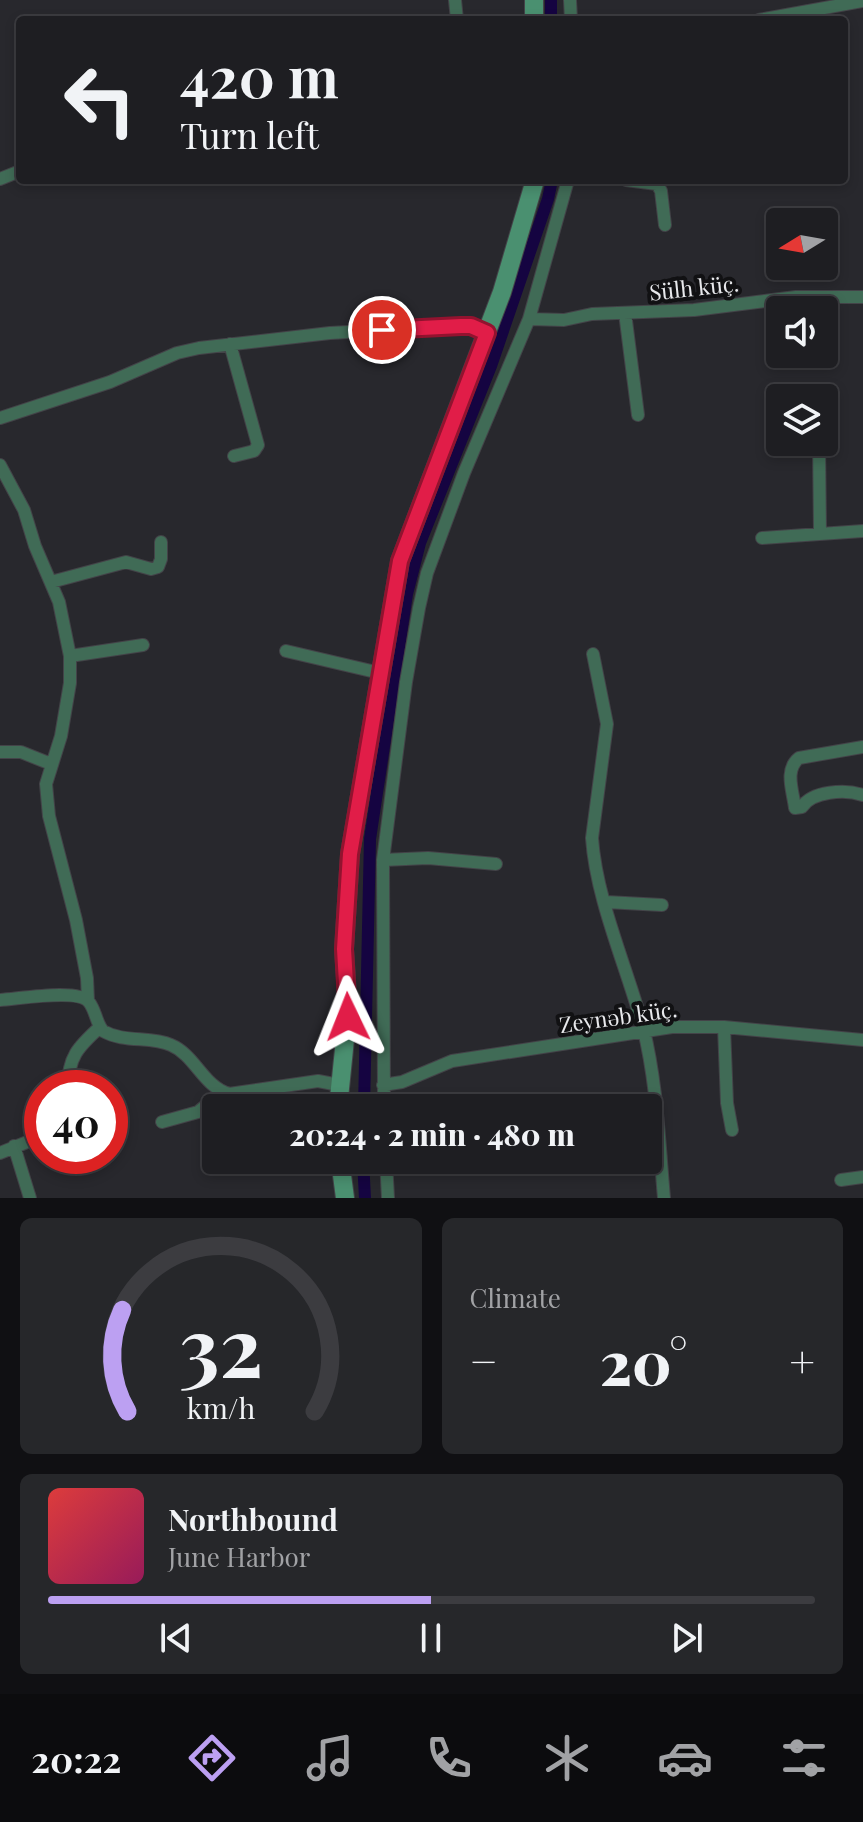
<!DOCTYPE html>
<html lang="en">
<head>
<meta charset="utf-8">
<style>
  :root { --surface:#1e1e22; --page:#26272a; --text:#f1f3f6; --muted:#a1a2a5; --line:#3c3c40; --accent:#bca0f2 }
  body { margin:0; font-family:"Playfair Display",serif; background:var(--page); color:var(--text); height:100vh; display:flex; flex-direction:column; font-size:30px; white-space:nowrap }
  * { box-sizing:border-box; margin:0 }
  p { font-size:26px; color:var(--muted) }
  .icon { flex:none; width:44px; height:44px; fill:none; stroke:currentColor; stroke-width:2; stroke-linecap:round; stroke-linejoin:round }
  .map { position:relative; height:1198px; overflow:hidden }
  .panel { display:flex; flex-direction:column; gap:20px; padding:20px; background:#101013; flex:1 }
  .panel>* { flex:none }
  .hud { position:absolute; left:16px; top:16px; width:832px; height:168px; border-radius:8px; box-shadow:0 4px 12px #0003,0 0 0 2px var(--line); background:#1e1e22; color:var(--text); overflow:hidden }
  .needle { width:52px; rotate:259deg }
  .controls { position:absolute; left:766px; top:208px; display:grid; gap:16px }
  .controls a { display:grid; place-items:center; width:72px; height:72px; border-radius:8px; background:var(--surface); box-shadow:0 4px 12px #0003,0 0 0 2px var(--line); font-size:40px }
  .speed { position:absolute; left:24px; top:1070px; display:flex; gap:16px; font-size:40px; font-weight:700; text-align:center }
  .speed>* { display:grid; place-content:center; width:104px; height:104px; border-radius:50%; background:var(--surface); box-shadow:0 4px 12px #0003,0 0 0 2px var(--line); line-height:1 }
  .speed .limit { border:12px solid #d22; background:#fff; color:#111 }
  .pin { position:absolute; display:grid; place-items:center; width:68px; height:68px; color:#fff; margin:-34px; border:4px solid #fff; border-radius:50%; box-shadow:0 2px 8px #0007 }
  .me { position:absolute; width:88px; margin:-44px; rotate:358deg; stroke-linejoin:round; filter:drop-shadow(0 0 6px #0008) }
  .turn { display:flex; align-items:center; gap:28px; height:168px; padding:0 32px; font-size:36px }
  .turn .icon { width:104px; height:104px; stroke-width:2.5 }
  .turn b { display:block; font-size:56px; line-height:68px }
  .big { font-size:60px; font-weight:800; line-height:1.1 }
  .panel .tile { flex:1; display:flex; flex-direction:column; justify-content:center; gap:12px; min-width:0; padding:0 28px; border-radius:12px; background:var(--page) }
  .panel .dial { align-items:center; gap:0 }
  .dial svg { height:208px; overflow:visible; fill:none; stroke:var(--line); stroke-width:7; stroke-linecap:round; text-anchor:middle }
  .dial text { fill:var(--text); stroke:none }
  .song { display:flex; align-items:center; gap:24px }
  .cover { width:96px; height:96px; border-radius:12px; background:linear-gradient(135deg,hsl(0 70% 55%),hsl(330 70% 35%)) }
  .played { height:8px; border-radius:4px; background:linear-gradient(90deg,var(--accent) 50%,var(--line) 50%) }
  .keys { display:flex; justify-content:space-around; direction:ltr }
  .heat { display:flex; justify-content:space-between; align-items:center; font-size:44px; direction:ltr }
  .panel .tiles { flex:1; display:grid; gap:20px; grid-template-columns:1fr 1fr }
  .tile:last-child { grid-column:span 2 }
  .trip { position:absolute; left:202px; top:1094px; width:460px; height:80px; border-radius:8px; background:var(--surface); box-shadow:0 4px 12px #0003,0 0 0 2px var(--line); font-weight:800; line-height:80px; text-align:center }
  .dock { display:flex; height:128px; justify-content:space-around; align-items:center; background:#0c0c0e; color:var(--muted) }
  .dock .icon { width:56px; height:56px }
  .dock .active { color:var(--accent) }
  .dock b { font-size:36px; color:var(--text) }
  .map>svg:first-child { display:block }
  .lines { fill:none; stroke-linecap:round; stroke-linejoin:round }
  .canal { stroke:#150441; stroke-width:12 }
  .street-casing { stroke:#434348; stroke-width:14 }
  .secondary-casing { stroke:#434348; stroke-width:20 }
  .street { stroke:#406b56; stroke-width:12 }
  .secondary { stroke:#4a9070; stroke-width:18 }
  .route-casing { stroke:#92132f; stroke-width:20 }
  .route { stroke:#e11d48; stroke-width:14 }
  .labels { text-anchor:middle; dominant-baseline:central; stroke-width:8; stroke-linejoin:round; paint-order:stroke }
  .street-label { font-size:22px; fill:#e8e9ec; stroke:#111113 }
</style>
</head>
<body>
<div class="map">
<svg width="863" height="1198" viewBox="0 0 863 1198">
  <rect width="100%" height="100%" fill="#28282d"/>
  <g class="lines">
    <path class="canal" d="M551 0V20
      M364 1108 370 839 407 594 420 543 491 366 548 199 552 180
      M363 1160 365 1198"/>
    <g class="street-casing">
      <path id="street" d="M455 0 457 20
        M570 0 571 20
        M759 20 863 1
        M0 179 20 171
        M626 180 657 184 661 191 665 225
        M625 313 638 415
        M529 319 564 320 592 314 694 310 796 297H863
        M230 344 258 445 254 451 234 456
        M0 418 110 382 177 353 199 348 330 333 461 326H471L487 333
        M819 442 820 534
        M0 465 24 510 35 546 59 602 70 656V683L61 736 46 784 49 816 76 920 87 978 88 1001
        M762 538 863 531
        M51 582 126 562 151 569 158 567 161 559V542
        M286 651 380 673
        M593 654 607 724 592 838C596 899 627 968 643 1027 657 1082 659 1142 664 1198
        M70 656 143 645
        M863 747 799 758C784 770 793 791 795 808L802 807C812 791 845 789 863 795
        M0 752H21L51 764
        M383 860 428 858 496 864
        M606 902 662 905
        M0 1000C19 999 78 988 89 1002 96 1011 96 1023 103 1031 124 1043 150 1036 171 1045 195 1055 203 1086 229 1094L318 1081 339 1085
        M724 1027 727 1103 732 1130
        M383 1085 402 1082 452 1061 672 1027H724L863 1040
        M68 1088C68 1057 78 1047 100 1027
        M384 1108 383 860 406 682 419 608 427 573 464 473 529 319 568 180
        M162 1122 198 1112 222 1092
        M14 1146 30 1198
        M0 1153 42 1136
        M386 1160 388 1198
        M841 1180 863 1177"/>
    </g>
    <g class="secondary-casing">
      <path id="secondary" d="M534 0V20
        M338 1108 348 1010 344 949 350 854 400 561 502 292 535 180
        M340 1160 345 1198"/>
    </g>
    <use href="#street" class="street"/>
    <use href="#secondary" class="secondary"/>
  </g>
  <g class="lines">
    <g class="route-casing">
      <path id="route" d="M348 1017 344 949 350 854 400 561 487 333 471 326H461L382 330"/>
    </g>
    <use href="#route" class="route"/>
  </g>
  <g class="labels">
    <g class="street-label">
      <text transform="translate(694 287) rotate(-6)">Sülh küç.</text>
      <text transform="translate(618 1016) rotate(-8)">Zeynəb küç.</text>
    </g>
  </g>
</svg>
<div class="controls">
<a><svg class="needle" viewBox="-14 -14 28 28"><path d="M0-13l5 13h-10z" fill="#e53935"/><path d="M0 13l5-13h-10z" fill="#a1a2a5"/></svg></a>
<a><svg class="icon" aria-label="sound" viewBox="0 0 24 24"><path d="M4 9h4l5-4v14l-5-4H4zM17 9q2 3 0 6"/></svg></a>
<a><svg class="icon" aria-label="layers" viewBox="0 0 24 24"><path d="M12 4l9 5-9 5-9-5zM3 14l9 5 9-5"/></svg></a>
</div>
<div class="speed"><div class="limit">40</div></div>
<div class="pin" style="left:382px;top:330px;background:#d93025"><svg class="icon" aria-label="arrive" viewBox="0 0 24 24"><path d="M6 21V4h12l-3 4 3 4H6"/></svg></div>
<svg class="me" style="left:348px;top:1017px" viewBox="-20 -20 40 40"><path d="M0-17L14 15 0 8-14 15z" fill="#e11d48" stroke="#fff" stroke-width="4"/></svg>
<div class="trip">20:24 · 2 min · 480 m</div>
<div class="hud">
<div class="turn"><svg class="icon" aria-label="left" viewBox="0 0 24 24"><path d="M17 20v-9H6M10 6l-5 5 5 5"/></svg><div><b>420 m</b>Turn left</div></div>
</div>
</div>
<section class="panel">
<div class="tiles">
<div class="tile dial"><svg viewBox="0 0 100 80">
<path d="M14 69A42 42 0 1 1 86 69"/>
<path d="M14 69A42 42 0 0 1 12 30" stroke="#bca0f2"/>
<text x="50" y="56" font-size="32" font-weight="700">32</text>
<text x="50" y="72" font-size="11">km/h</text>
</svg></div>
<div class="tile"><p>Climate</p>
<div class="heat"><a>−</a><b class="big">20°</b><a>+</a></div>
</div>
<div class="tile">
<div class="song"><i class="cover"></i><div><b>Northbound</b><p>June Harbor</p></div></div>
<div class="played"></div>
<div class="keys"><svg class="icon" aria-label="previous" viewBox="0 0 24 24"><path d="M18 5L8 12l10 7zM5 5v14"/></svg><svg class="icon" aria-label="pause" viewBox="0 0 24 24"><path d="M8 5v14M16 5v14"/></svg><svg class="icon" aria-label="next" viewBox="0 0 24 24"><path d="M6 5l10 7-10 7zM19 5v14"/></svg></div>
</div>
</div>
</section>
<nav class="dock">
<b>20:22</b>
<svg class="icon active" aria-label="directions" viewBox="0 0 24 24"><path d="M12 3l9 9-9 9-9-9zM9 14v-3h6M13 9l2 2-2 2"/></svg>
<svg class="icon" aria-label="music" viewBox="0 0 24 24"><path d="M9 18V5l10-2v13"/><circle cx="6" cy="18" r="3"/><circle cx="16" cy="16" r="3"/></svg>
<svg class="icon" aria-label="phone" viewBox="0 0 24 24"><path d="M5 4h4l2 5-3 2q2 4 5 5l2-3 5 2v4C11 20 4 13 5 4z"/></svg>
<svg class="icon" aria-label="climate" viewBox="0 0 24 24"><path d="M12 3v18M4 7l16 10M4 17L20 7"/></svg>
<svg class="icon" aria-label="car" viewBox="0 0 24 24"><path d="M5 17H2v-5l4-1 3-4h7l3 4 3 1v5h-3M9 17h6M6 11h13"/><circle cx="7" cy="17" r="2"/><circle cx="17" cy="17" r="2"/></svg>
<svg class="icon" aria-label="filters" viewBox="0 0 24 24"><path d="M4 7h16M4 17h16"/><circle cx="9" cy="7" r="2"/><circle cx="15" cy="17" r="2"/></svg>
</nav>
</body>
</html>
